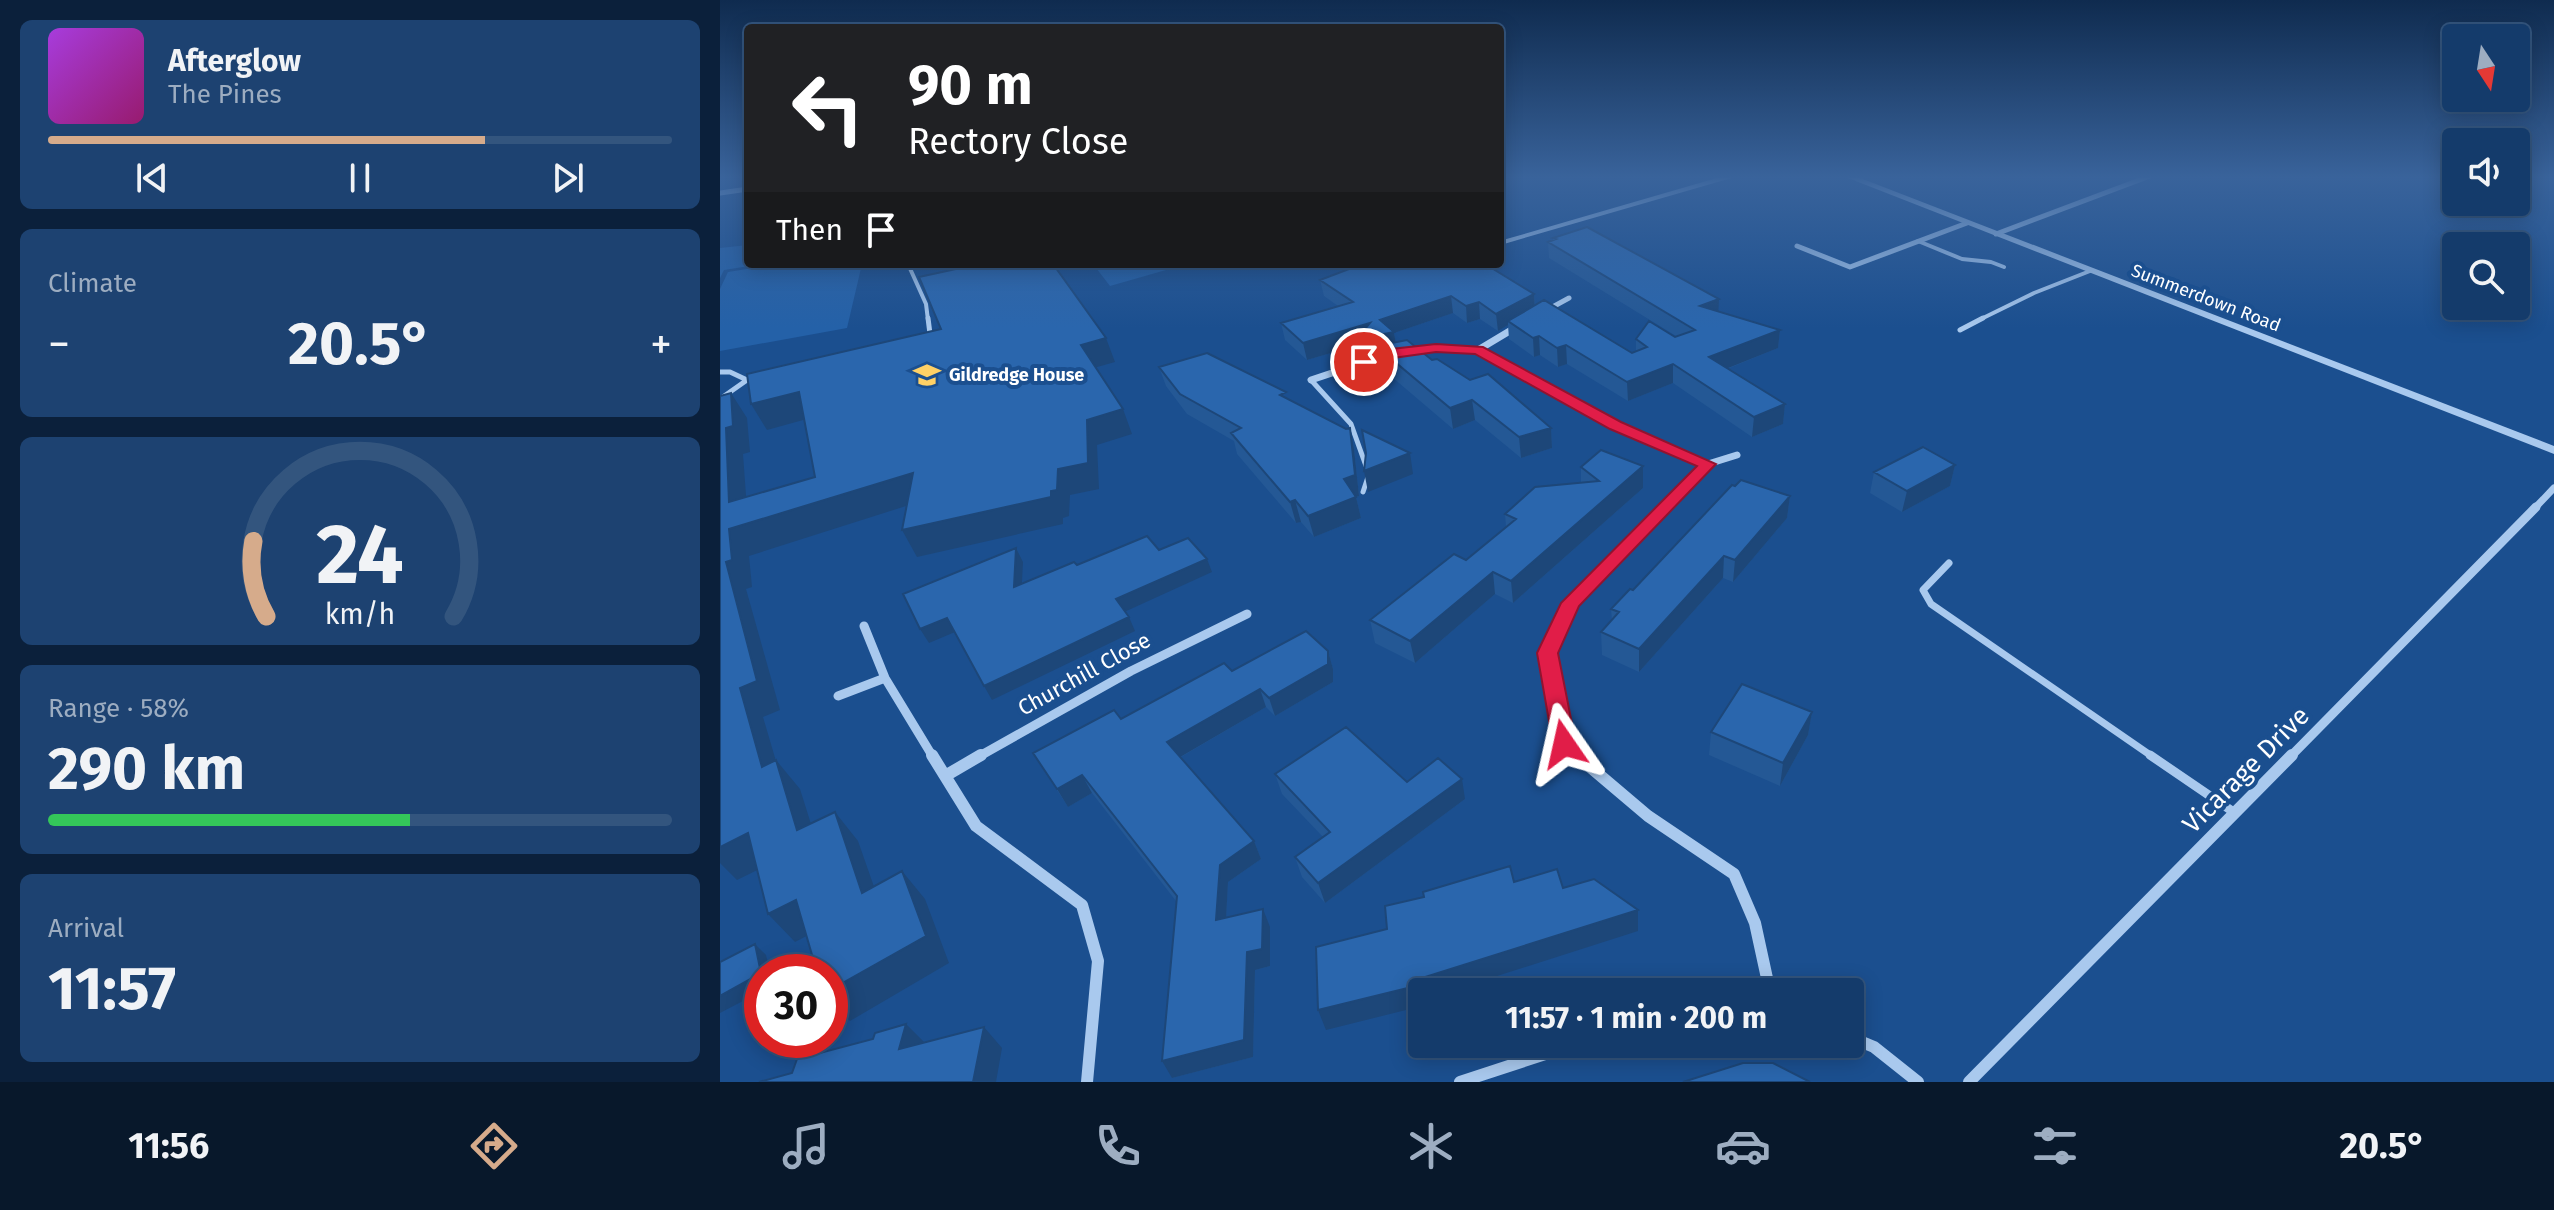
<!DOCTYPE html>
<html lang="en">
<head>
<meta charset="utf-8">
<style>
  :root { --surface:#143b6b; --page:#1d4271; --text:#f1f3f6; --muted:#9dadc1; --line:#33557e; --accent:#d6ab8b }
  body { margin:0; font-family:"Fira Sans",sans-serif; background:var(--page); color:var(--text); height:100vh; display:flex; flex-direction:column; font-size:30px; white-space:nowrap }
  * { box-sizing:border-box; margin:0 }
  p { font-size:26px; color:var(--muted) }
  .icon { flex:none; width:44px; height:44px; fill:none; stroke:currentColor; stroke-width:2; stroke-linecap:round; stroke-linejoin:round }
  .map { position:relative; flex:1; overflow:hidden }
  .sheet { display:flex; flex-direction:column; gap:20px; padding:20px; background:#0b203b; width:720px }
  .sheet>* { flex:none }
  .guide { position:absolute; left:24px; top:24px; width:760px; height:244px; border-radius:8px; box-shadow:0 4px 20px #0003,0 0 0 2px var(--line); background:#202124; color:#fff; overflow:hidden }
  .needle { width:52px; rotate:168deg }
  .tools { position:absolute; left:1722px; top:24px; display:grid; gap:16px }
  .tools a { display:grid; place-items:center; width:88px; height:88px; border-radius:8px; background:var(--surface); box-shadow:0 4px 20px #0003,0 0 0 2px var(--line); font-size:40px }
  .speed { position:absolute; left:24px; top:954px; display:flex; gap:16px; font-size:40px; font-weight:700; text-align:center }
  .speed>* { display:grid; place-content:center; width:104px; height:104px; border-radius:50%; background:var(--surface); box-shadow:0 4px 20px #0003,0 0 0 2px var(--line); line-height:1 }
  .speed .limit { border:12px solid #d22; background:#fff; color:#111 }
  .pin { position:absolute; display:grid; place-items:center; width:68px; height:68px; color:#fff; margin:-34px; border:4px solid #fff; border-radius:50%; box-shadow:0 2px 8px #0007 }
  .me { position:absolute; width:88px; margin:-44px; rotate:349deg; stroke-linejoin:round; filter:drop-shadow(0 0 6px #0008) }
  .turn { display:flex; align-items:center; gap:28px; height:168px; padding:0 32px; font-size:36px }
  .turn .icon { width:104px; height:104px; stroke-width:2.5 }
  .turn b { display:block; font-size:56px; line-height:68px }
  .then { display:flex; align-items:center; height:76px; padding:0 32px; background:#0003; gap:16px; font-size:30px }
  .big { font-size:60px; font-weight:700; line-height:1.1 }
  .sheet .card { flex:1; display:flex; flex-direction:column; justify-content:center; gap:12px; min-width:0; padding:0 28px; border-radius:12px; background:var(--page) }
  .sheet .dial { align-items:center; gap:0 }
  .dial svg { height:208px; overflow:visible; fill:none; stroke:var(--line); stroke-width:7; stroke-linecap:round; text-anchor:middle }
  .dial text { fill:var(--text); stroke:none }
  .song { display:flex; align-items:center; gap:24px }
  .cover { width:96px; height:96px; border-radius:12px; background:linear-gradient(135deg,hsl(280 70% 55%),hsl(320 70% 35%)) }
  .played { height:8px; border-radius:4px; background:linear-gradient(90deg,var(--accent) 70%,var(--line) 70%) }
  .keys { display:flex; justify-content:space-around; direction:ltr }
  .heat { display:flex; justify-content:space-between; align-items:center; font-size:44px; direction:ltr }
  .charge { height:12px; border-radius:6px; background:linear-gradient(90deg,#34c759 58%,var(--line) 0) }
  .trip { position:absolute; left:688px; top:978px; width:456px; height:80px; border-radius:8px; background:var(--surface); box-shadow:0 4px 20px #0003,0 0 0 2px var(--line); font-weight:700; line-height:80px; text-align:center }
  .tab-bar { display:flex; height:128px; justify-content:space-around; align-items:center; background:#08182b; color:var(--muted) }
  .tab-bar .icon { width:56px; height:56px }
  .tab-bar .current { color:var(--accent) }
  .tab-bar b { font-size:36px; color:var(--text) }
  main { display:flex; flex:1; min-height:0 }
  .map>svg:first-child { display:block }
  .green { fill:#2461a8 }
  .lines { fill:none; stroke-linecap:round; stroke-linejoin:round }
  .service-far3 { stroke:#a9c9ee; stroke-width:4 }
  .service-far2 { stroke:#a9c9ee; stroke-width:5 }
  .service-far1 { stroke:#a9c9ee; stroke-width:7 }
  .service { stroke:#a9c9ee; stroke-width:9 }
  .minor-far3 { stroke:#a9c9ee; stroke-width:5 }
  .minor-far2 { stroke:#a9c9ee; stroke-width:7 }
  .minor-far1 { stroke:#a9c9ee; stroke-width:9 }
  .minor { stroke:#a9c9ee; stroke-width:12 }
  .tertiary { fill:#a9c9ee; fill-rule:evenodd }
  .wall { fill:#245895 }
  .shaded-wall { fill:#1d4779 }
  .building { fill:#2a66ad; stroke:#1d4779; stroke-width:2 }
  .route { fill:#e11d48; stroke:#92132f; stroke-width:2 }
  .labels { text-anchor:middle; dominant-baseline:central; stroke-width:8; stroke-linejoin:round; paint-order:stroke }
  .far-street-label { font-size:18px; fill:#fff; stroke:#1b4f8f }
  .far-poi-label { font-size:18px; font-weight:bold; fill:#fff; stroke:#1b4f8f; text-anchor:start }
  .street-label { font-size:22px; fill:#fff; stroke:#1b4f8f }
  .near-street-label { font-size:26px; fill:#fff; stroke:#1b4f8f }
</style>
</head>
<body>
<main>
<section class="sheet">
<div class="card">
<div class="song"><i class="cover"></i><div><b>Afterglow</b><p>The Pines</p></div></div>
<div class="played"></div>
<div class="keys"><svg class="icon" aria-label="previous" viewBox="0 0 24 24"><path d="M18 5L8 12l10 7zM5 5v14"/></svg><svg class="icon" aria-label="pause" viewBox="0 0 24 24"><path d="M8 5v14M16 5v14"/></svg><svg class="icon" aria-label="next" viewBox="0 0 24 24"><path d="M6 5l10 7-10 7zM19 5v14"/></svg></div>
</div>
<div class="card"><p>Climate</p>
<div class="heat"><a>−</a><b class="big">20.5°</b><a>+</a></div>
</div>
<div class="card dial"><svg viewBox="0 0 100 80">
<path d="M14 69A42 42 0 1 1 86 69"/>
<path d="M14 69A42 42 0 0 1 9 40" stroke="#d6ab8b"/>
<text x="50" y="56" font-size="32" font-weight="700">24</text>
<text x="50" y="72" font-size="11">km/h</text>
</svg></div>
<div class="card"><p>Range · 58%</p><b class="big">290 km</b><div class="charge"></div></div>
<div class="card"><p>Arrival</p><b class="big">11:57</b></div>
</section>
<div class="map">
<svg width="1834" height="1082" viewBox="0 0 1834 1082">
  <rect width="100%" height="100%" fill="#1b4f8f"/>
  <path class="green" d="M28 245V264H42L4 270 0 278V248Z
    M59 264H142L127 328 0 351V289L8 272Z
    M373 264H467L390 286Z"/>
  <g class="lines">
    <path class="service-far3" d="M1198 241 1242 259 1271 262 1284 267
      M780 243 1011 176
      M188 264 206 304 208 320
      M1259 320 1314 293 1370 271"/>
    <path class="service-far2" d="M1240 330 1263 318
      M205 335 210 334 208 318
      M0 372H10L27 380 0 399
      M591 380 631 424 646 466
      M643 492 648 477"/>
    <path class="service-far1" d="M1229 563 1203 590 1211 604 1433 757"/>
    <path class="service" d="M1430 755 1515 813"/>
    <path class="minor-far3" d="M0 193 28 189
      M1276 234 1430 176
      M1077 246 1130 267 1247 223
      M827 310 849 298"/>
    <path class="minor-far2" d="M798 326 758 350 895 426 988 464
      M691 351 716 348 758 350
      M591 380 666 355
      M941 509 988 464 1017 455
      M1814 509 1834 488"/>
    <path class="minor-far1" d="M144 626 165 678 213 757
      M118 696 165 678
      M258 757 411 671 527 614
      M859 757 844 744 828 653 851 603 943 507
      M1570 757 1816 507"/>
    <path class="minor" d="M212 755 256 826 362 905 378 961 367 1082
      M856 755 928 816 1014 874 1035 923 1050 992
      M225 776 261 755
      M1130 1037 1154 1047 1198 1082
      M740 1082 856 1044
      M1249 1082 1572 755"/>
    <path class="tertiary" d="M1123 176H1135L1834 446V454Z"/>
  </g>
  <path class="wall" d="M833 238 998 311 1060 330 1058 348 1007 369 1065 404 1063 424 1032 437 953 383 908 401 847 364 838 367 820 355 814 357 789 339 788 325 778 331 760 319 747 323 733 313 674 333 676 343 750 380 831 428 832 448 801 458 755 420 733 429 659 366 657 353 647 356 643 352 641 344 587 360 565 340 561 323 618 306 604 296 600 280 625 271 616 264H736L743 268 814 294 815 305 912 353 916 351V339L956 336 829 258 828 242 833 240Z
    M439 367 567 399 626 429 630 428 634 449 639 496 636 497 641 518 594 537 581 522 576 523 517 454 514 441 467 414 446 386Z
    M1235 465 1230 486 1182 512 1150 493 1154 472Z
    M861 467 923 488 793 603 775 594 695 663 655 643 650 620 746 560 786 527 785 514 861 483Z
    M1015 486 1070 496 1067 518 1013 582 1003 578 919 672 882 655 881 632 892 621 891 609 913 590Z
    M608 651 613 669V682L555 716 546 707 461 757 534 841 541 859 508 882 506 918 550 927V966L535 970 533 1057 452 1078 456 901 372 793 348 807 313 753 401 719 512 671Z
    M1092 712 1088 735 1060 786 989 755 991 732Z
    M555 774 687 782 745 799 605 903 582 877 575 857 603 837 562 794Z"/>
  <path class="shaded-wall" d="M814 294 815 311 788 321V325L778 331 776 314Z
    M731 296 733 313 674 333 677 349 656 346 657 353 647 356 644 338 640 335 641 344 587 360 583 343 660 320Z
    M999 299 998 317 980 306Z
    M759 302 760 319 747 323 746 306Z
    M1060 330 1058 348 988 376 989 357Z
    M819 336 820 355 814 357 813 338Z
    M386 338 395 362 370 369 361 345Z
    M846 345 847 364 838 367 837 348Z
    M953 364V383L908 401 907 382Z
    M79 392 94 417 47 430 31 404Z
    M11 393 27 418 30 452 23 454 28 523 193 473 208 499 29 556 32 587 26 589 60 710 43 717 66 795 42 767 20 688 6 562 9 529 6 428Z
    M752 400 755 420 733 429 730 408Z
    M1065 404 1063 424 1032 437 1034 417Z
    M403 409 412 434 377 445 379 489 350 495 349 516 343 518V524L197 557 182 530 331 491 338 469 367 420Z
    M630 428 634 449 639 496 636 497 641 518 594 537 588 516 624 479Z
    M831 428 832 448 801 458 799 437Z
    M690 453 693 474 648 492 644 471Z
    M1235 465 1230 486 1182 512 1187 491Z
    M923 466V488L793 603 791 581Z
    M1070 496 1067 518 1013 582 1015 560Z
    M575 500 581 522 576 523 570 502Z
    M296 548 303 562 301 600 294 587Z
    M1004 556 1003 578 919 672V649Z
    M487 559 492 572 402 613 396 599Z
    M773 572 775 594 695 663 690 641Z
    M409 617 415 631 272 700 264 686Z
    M227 618 235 632 209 643 200 629Z
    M608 651 613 669V682L555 716 549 698Z
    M540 689 546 707 455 760 447 742Z
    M1092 712 1088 735 1060 786 1063 763Z
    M56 760 80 789 102 859 77 830Z
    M362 775 372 793 348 807 337 789Z
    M742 779 745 799 605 903 598 883Z
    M115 812 138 841 166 921 142 893Z
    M28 833 54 862 17 880 0 863V847Z
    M534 841 541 859 508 882 505 938 496 920 500 865Z
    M182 871 205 899 229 963 130 1021 110 1001V990Z
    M76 900 102 928 75 942 48 914Z
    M543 909 550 927V966L535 970 533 1057 452 1078 442 1061 527 952Z
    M918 910V931L727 992H702V1006L606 1030 598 1010Z
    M35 944 46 955 50 972H42V991L0 1013V996Z
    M186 1024 207 1045 179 1049Z
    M264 1027 282 1048 276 1082H253Z"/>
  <path class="building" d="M867 227 999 299 980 306 1060 330 989 357 1065 404 1034 417 953 364 907 382 846 345 837 348 819 336 813 338 788 321 824 300 912 353 927 347 916 339 929 321 955 337 975 330 828 242 836 239 833 238Z
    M259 264H333L386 338 361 345 403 409 367 420 368 463 338 469 337 490 331 491V497L182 530 193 473 9 529 12 560 6 562 37 681 20 688 42 767 56 760 77 830 115 812 142 893 182 871 206 936 110 990V972H97L76 900 48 914 28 833 0 847V396L11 393 13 426 6 428 9 502 95 477 79 392 31 404 27 374 221 329 199 277Z
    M634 264H736L743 268 757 264H765L814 294 776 314 759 302 746 306 731 296 660 320 674 332 644 338 640 335 650 323 583 343 561 323 633 302 600 280 637 266Z
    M687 340 712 360 717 359 750 380 768 374 831 428 799 437 752 400 730 408 656 346Z
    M487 353 566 392 560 395 626 429 630 428 635 475 624 479 636 497 588 516 575 500 570 502 511 433 521 428 460 394 439 367Z
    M642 430 690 453 644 471 646 453Z
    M1203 447 1235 465 1187 491 1154 472Z
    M881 450 923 466 791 581 773 572 690 641 650 620 734 554 746 560 796 519 785 514 815 487 879 481 861 467Z
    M1021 480 1070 496 1015 560 1004 556 919 649 881 632 899 612 891 609 910 589 913 590 1012 485 1015 486Z
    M427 536 439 550 468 538 487 559 396 599 409 617 264 686 227 618 200 629 183 594 296 548 294 587 354 562 357 565Z
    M586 631 608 651V664L549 698 540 689 447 742 534 841 500 865 496 920 543 909 542 949 527 952 524 1040 442 1061 457 896 362 775 337 789 313 753 394 710 401 719 504 663 512 671Z
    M1022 684 1092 712 1063 763 991 732Z
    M626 727 687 782 718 758 742 779 598 883 575 857 610 832 555 774Z
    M790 866 794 882 837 869 843 888 874 879 918 910 699 979 700 985 598 1010 596 947 667 929 665 906 704 897 703 892Z
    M35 944 41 973 0 996V962Z
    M186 1024 179 1049 264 1027 253 1082H39L72 1073 77 1059 153 1039 155 1033Z
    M1023 1063H1053L1090 1082H963Z"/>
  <linearGradient id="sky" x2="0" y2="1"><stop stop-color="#0f2b4f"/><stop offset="0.54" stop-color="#39639b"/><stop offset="1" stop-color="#39639b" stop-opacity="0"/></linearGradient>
  <rect width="1834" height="328" fill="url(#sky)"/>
  <path class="route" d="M716 344 763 347 901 422 996 464 859 606 838 653 856 744 852 750 844 753 836 750 833 744 817 653 841 603 977 466 890 429 755 354 716 352 673 358 644 367 637 362 671 349Z"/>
  <defs>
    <g id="school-bare" transform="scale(2.16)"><path d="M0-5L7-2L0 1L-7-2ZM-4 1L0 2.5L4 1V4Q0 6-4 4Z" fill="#ffd166" stroke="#1b4f8f" stroke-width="2.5" paint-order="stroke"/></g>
  </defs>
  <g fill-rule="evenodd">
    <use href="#school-bare" x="207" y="375"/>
  </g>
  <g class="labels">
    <g class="far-street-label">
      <text transform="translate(1486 298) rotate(21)">Summerdown Road</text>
    </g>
    <g class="far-poi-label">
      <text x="229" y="375">Gildredge House</text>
    </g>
    <g class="street-label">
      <text transform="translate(364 674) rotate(-29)">Churchill Close</text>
    </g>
    <g class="near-street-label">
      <text transform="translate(1526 770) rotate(-45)">Vicarage Drive</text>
    </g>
  </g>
</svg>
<div class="tools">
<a><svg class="needle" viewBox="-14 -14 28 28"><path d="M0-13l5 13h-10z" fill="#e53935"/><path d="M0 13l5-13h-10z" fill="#9dadc1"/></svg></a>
<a><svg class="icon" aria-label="sound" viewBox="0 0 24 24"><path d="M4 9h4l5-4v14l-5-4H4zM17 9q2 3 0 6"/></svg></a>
<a><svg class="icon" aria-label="search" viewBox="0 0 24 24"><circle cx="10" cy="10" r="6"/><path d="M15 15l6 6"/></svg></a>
</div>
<div class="speed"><div class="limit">30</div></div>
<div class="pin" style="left:644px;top:362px;background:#d93025"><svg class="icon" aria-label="arrive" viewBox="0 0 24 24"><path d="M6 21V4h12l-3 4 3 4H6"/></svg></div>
<svg class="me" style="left:844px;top:744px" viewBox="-20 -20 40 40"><path d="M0-17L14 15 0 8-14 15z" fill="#e11d48" stroke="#fff" stroke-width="4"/></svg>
<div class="trip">11:57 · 1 min · 200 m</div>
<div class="guide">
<div class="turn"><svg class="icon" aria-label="left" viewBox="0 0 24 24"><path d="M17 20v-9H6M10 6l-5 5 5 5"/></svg><div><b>90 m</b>Rectory Close</div></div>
<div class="then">Then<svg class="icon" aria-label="arrive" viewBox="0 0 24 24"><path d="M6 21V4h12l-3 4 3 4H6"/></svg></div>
</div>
</div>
</main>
<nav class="tab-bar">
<b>11:56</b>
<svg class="icon current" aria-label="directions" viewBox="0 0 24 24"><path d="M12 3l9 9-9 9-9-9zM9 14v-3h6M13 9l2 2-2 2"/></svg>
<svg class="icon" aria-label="music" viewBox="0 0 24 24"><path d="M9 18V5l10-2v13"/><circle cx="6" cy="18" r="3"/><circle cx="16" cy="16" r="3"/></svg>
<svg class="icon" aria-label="phone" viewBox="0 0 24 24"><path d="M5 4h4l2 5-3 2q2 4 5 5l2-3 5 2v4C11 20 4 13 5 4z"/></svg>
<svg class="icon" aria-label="climate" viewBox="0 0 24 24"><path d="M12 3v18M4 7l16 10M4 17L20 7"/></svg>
<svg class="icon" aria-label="car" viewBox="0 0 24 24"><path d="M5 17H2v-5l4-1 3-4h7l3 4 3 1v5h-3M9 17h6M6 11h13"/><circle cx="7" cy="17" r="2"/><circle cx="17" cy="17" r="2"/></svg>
<svg class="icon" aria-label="filters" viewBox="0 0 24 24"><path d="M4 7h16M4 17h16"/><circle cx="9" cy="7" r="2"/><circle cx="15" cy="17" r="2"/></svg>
<b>20.5°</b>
</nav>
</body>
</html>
